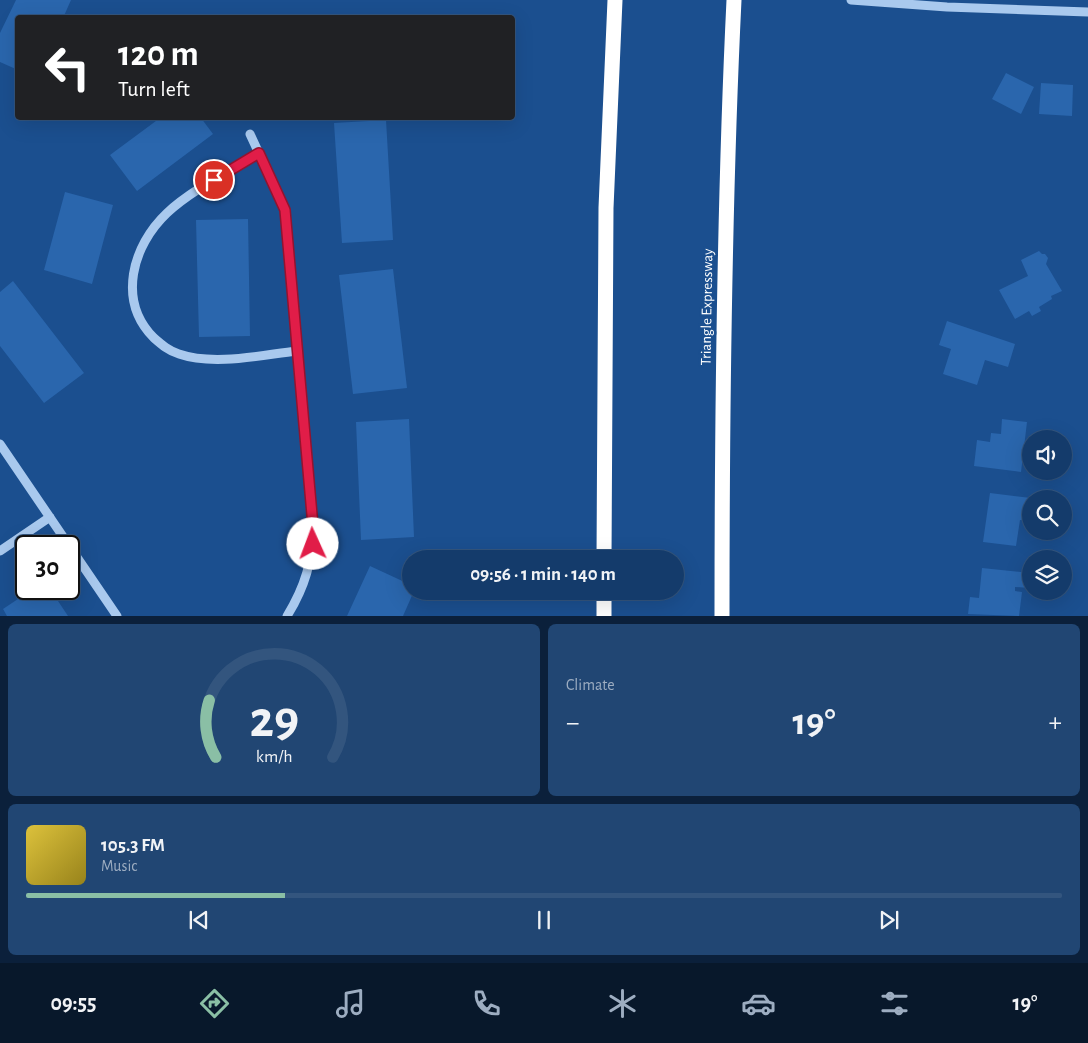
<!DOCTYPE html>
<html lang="en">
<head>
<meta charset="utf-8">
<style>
  :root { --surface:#143b6b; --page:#214673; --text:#f1f3f6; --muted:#9dadc1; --line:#33557e; --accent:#8abfa5 }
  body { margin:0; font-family:"Alegreya Sans",sans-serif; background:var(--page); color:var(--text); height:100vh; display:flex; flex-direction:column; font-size:19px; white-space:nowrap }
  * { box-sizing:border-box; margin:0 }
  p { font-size:16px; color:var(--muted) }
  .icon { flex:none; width:28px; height:28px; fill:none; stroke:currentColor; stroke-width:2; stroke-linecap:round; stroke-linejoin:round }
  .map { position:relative; height:616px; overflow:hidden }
  .details { display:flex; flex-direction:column; gap:8px; padding:8px; background:#0b203b; flex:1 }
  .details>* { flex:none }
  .guide { position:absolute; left:15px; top:15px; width:500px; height:105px; border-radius:5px; box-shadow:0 5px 20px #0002,0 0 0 1px var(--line); background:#202124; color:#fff; overflow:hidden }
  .buttons { position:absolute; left:1022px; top:430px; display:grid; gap:10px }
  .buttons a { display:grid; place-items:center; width:50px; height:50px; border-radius:50%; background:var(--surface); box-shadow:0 5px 20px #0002,0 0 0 1px var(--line); font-size:25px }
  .speed { position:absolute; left:15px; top:535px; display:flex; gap:10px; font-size:25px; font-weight:700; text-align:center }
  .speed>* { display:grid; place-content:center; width:65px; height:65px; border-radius:50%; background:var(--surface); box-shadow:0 5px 20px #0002,0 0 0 1px var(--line); line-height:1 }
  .speed .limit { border:2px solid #111; border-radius:8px; background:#fff; color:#111 }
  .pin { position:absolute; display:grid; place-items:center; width:42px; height:42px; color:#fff; margin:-21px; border:2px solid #fff; border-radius:50%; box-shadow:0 1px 5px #0007 }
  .me { position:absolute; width:55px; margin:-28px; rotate:358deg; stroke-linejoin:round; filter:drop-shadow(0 0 4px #0008) }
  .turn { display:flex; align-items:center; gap:18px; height:105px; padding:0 20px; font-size:22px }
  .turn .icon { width:65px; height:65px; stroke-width:2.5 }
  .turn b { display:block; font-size:35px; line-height:42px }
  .big { font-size:38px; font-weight:600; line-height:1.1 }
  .details .tile { flex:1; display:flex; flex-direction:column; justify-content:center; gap:8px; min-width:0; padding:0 18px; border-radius:8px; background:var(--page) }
  .details .dial { align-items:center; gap:0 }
  .dial svg { height:130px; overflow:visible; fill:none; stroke:var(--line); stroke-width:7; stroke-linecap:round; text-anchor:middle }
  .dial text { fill:var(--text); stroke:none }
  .song { display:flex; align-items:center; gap:15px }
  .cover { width:60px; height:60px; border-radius:8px; background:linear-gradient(135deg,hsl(50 70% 55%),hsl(50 70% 35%)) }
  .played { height:5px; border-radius:2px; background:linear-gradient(90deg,var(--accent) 25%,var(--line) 25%) }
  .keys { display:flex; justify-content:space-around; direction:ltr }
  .heat { display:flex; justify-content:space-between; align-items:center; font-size:28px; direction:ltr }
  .details .tiles { flex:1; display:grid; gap:8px; grid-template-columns:1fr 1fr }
  .tile:last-child { grid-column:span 2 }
  .trip { position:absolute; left:402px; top:550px; width:282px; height:50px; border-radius:25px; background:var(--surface); box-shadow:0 5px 20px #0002,0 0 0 1px var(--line); font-weight:600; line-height:50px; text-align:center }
  .tabs { display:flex; height:80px; justify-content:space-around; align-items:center; background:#08182b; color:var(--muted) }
  .tabs .icon { width:35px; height:35px }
  .tabs .active { color:var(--accent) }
  .tabs b { font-size:22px; color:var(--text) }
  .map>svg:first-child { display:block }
  .building { fill:#2a66ad }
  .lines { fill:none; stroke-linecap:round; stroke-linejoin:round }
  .minor { stroke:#a9c9ee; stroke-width:9 }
  .highway { stroke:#fff; stroke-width:15 }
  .route-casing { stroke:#92132f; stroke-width:12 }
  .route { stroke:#e11d48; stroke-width:9 }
  .labels { text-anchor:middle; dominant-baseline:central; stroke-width:5; stroke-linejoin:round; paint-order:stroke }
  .street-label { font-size:15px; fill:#fff; stroke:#1b4f8f }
</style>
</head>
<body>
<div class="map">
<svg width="1088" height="616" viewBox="0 0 1088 616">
  <rect width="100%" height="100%" fill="#1b4f8f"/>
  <path class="building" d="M16 0H71L63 18H18V70L0 62V33Z
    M1006 73 1034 87 1021 114 992 99Z
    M1041 83 1073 85 1072 116 1039 114Z
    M160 118H201L213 134 137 191 110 155Z
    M386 120 393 240 342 243 334 123Z
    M65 192 113 205 92 284 44 270Z
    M248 219 250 336 199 337 196 220Z
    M1039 251 1042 254H1045L1048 258 1046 264 1062 291 1051 296 1052 299 1039 307 1041 311 1032 316 1029 311 1015 319 999 290 1028 276 1021 260Z
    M393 269 407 388 353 394 339 275Z
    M13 281 84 373 44 403 0 346V292Z
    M947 321 1015 344 1008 367 985 360 977 385 943 374 951 349 939 345Z
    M409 419 414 537 361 540 356 422Z
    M1002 419 1027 422 1021 472 974 466 977 440 990 442 991 433 1001 434Z
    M990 493 1031 498V521L1020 520 1016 546 983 542Z
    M370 566 411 585V591H414L403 616H347Z
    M982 568 1031 573V588L1015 587V591L1022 592 1019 616 968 614 970 597 979 598Z
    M33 589H50L68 616H7L3 609Z"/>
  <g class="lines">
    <path class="minor" d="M851 0 947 7 1088 12
      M250 134 285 210 313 526C313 560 305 587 287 616
      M259 153C231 170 190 191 167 213 132 246 117 301 154 338 162 345 169 351 179 354 214 366 261 355 297 351
      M0 444 117 616
      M0 551 50 517"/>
    <path class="highway" d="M604 559 606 208 615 0
      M604 591V616
      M722 616C722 410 724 205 734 0"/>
  </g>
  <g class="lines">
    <g class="route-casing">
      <path id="route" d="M214 180 259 153 285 210 313 526V544"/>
    </g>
    <use href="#route" class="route"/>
  </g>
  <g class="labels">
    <g class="street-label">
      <text transform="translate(707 307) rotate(-89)">Triangle Expressway</text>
    </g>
  </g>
</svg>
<div class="buttons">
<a><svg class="icon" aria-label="sound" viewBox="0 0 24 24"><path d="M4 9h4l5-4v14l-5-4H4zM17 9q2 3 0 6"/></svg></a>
<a><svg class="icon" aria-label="search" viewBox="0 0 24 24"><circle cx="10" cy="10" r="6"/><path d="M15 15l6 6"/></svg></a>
<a><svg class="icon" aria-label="layers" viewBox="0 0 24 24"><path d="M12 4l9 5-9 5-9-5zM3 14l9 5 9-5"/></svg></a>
</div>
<div class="speed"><div class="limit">30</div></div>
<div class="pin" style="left:214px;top:180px;background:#d93025"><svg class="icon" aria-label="arrive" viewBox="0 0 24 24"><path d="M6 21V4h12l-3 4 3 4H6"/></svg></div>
<svg class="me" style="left:313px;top:544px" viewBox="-20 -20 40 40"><circle r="19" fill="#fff"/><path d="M0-13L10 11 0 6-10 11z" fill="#e11d48"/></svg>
<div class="trip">09:56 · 1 min · 140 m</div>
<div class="guide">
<div class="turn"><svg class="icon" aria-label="left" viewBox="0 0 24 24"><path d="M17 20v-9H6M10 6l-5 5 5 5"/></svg><div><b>120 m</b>Turn left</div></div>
</div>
</div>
<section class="details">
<div class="tiles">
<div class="tile dial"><svg viewBox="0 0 100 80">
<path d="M14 69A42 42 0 1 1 86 69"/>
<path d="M14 69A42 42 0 0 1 10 34" stroke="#8abfa5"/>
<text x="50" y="56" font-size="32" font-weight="700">29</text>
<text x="50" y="72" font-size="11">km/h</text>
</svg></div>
<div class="tile"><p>Climate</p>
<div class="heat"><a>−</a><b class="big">19°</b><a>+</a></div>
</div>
<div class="tile">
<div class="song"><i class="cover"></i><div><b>105.3 FM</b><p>Music</p></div></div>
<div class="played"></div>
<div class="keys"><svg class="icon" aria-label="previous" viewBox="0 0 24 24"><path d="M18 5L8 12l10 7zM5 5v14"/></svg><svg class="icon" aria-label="pause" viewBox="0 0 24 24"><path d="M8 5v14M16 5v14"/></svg><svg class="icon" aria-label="next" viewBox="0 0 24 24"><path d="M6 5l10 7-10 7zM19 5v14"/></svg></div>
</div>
</div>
</section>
<nav class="tabs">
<b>09:55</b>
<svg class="icon active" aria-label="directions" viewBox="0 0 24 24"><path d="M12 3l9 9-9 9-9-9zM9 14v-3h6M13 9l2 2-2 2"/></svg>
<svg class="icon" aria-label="music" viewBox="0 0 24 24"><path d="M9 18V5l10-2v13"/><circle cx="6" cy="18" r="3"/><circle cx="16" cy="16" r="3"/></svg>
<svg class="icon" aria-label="phone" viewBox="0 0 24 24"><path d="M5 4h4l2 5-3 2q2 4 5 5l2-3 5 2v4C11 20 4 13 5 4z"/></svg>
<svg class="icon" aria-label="climate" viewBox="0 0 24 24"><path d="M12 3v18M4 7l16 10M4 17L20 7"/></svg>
<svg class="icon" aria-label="car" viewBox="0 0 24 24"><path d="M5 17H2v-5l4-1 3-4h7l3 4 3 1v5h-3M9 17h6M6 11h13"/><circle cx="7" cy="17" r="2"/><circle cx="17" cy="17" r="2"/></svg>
<svg class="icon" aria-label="filters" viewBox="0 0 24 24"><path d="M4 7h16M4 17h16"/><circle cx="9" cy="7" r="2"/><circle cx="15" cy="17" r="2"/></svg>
<b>19°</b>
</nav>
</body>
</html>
